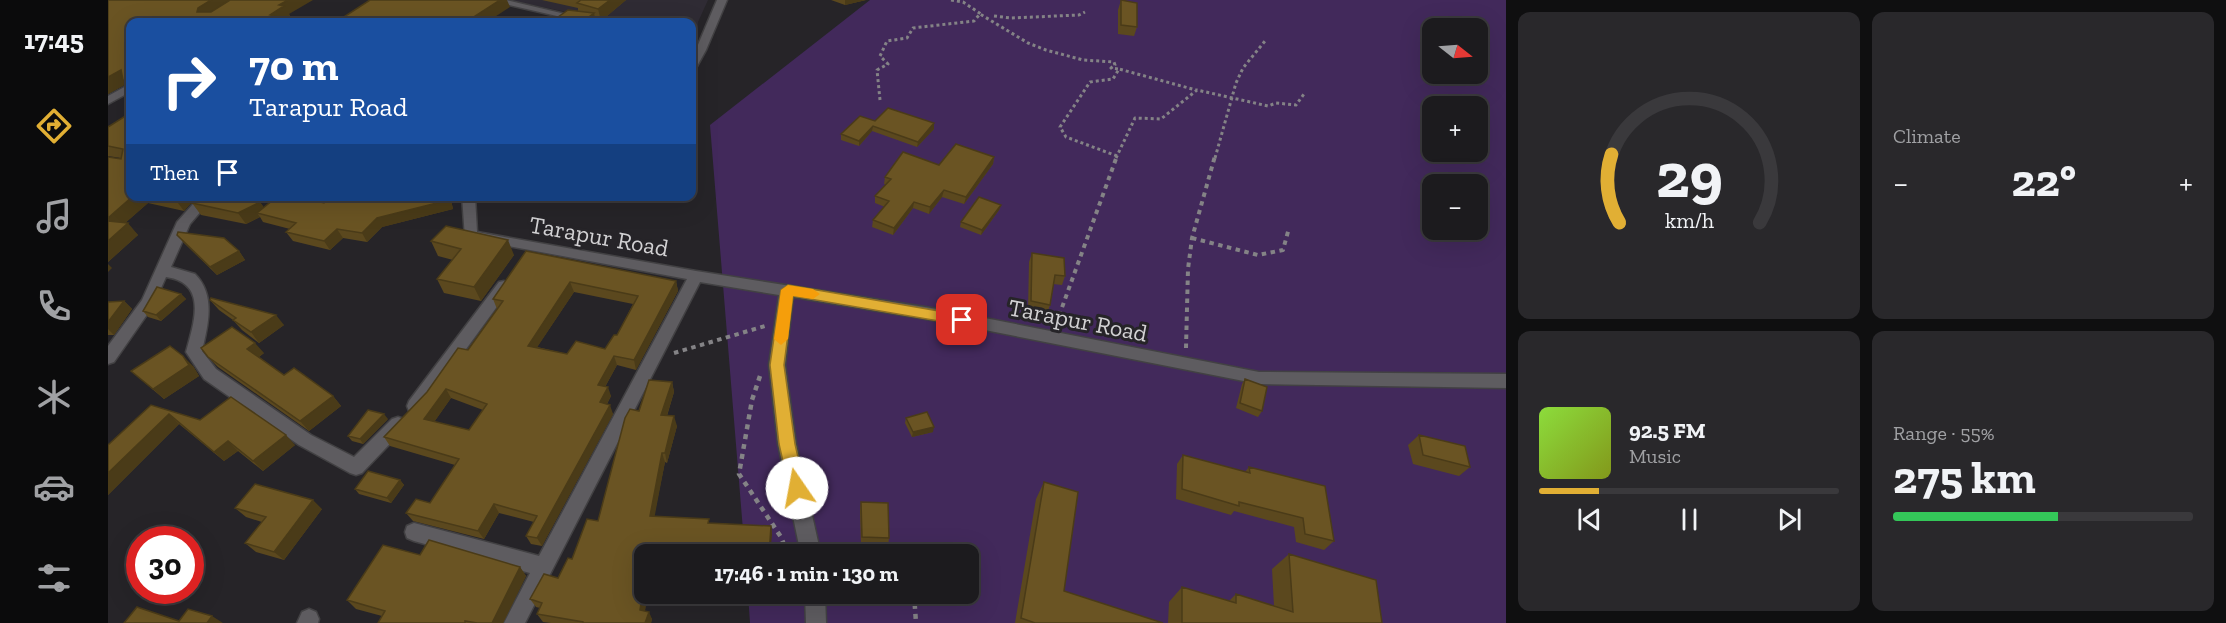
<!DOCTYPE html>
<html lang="en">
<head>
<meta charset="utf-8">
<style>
  :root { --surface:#1c1b1e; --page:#29282b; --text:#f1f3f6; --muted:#a0a1a4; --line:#3a393c; --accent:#e1af34 }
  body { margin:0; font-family:"Zilla Slab",serif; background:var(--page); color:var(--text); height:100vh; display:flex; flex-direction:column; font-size:22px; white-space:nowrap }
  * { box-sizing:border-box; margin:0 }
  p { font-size:20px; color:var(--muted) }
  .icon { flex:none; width:33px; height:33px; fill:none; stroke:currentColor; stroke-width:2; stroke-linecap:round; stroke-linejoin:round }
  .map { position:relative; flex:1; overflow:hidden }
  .drawer { display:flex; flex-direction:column; gap:12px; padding:12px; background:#0f0f10; width:720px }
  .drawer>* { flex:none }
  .hud { position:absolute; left:18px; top:18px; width:570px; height:183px; border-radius:12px; box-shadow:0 6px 24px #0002,0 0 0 2px var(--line); background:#1a4fa0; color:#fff; overflow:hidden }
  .needle { width:39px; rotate:107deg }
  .controls { position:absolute; left:1314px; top:18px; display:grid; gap:12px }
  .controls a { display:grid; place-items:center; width:66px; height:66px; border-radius:12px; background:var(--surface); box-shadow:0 6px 24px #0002,0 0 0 2px var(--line); font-size:30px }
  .speed { position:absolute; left:18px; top:526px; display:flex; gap:12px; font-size:30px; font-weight:700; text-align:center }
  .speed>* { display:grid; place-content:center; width:78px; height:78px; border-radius:50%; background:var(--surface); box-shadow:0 6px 24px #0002,0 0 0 2px var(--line); line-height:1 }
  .speed .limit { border:9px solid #d22; background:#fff; color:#111 }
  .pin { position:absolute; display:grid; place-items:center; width:51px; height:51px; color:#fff; margin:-26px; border-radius:12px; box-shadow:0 3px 9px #0006 }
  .me { position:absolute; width:66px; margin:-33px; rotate:348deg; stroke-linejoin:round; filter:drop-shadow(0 0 4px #0008) }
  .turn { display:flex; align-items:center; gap:21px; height:126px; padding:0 24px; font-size:27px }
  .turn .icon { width:78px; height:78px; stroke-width:2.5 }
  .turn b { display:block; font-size:42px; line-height:51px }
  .then { display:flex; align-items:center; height:57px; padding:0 24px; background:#0003; gap:12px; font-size:22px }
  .big { font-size:45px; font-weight:700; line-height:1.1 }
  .drawer .card { flex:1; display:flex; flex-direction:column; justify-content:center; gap:9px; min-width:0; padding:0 21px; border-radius:12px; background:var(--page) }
  .drawer .dial { align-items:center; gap:0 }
  .dial svg { height:156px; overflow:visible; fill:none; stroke:var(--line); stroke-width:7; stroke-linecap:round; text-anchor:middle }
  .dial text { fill:var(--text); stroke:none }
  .song { display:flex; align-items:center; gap:18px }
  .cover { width:72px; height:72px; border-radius:9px; background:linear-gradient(135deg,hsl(90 70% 55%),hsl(70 70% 35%)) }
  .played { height:6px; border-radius:3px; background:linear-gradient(90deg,var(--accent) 20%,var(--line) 20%) }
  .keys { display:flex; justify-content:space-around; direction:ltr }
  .heat { display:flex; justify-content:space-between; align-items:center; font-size:33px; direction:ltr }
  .charge { height:9px; border-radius:4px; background:linear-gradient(90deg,#34c759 55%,var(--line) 0) }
  .drawer .tiles { flex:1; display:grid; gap:12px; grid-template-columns:repeat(2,1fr) }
  .trip { position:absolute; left:526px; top:544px; width:345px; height:60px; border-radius:12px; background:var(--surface); box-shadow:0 6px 24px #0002,0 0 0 2px var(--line); font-weight:700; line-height:60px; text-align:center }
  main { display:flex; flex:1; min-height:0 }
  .tab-bar { display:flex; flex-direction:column; width:108px; justify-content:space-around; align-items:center; background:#0b0b0c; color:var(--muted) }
  .tab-bar .icon { width:42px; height:42px }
  .tab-bar .current { color:var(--accent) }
  .tab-bar b { font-size:27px; color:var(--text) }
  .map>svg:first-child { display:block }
  .built { fill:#2f2b34 }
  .green { fill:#42295b; fill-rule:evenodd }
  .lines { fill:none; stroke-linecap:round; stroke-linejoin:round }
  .minor-casing { stroke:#424143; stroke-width:3 }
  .path-far2 { stroke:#848386; stroke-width:3; stroke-dasharray:3 3; stroke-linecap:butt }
  .path-far1 { stroke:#848386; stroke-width:4; stroke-dasharray:4.5 4.5; stroke-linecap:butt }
  .path { stroke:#848386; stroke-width:4.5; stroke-dasharray:5 5; stroke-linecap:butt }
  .minor { fill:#5e5c60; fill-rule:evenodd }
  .wall { fill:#5b481e; fill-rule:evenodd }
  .shaded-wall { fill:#4a3b18 }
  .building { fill:#6a5423; stroke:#4a3b18; stroke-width:1.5; fill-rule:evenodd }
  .route { fill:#e1af34; stroke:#927222; stroke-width:1.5 }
  .slow { fill:#f59e0b }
  .labels { text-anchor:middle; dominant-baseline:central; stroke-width:6; stroke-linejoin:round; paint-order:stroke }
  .street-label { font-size:24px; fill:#d2d1d3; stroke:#262428 }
</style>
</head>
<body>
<main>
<nav class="tab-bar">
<b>17:45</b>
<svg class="icon current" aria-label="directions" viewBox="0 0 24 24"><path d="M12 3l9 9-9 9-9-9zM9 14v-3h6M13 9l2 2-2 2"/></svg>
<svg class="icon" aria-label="music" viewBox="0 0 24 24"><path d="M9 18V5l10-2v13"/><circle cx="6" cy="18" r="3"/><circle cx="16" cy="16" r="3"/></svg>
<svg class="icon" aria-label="phone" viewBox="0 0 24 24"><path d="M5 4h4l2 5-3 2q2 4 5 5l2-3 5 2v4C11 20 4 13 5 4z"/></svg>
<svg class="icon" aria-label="climate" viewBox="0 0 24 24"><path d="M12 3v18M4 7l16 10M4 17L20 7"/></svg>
<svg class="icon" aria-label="car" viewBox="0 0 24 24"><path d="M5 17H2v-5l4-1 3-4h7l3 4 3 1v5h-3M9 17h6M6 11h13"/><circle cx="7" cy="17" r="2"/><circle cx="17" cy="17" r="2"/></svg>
<svg class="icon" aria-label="filters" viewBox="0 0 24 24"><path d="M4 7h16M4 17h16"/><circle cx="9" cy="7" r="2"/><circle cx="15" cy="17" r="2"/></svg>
</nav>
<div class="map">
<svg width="1398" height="623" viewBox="0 0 1398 623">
  <rect width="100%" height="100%" fill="#262428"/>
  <path class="built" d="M400 0H600L590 22 589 40 584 38V22H507Z"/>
  <path class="green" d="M762 0H1398V623H642L640 594H861V555H637L602 125ZM1324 28H1370V74H1324ZM1324 106H1370V152H1324ZM1324 184H1370V230H1324Z"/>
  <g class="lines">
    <g class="minor-casing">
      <path id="minor" d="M380 0H398L491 22H475Z
        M609 0H619L598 50 588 68 584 69V59Z
        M22 84V92L0 104V96Z
        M92 196H106L82 224 63 267 87 274C108 295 100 325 94 351L108 369 203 435 246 457 284 419 290 417 296 419 298 424 296 429 254 473 248 475 242 473 191 445 96 379 78 352C86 322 100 283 58 277L45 306 6 362 0 364V346L34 300 69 222Z
        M354 196H367L369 232 588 271 836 310 1151 372 1398 374V388L1151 384 836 322 685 297 677 365 688 444 713 555H693L670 444 661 365 671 295 592 282 417 623H396L422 573 306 541 299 538 297 532 299 526 306 523 431 556 579 279 357 238Z
        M396 281 403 286 401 290 313 411 307 413 301 411 299 406 301 401 391 282Z
        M697 594H717L718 623H698Z
        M201 609 208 612 211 619 210 623H189L194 612Z"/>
    </g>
    <path class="path-far2" d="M843 0 855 2 873 14
      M886 16 903 18 971 15 977 12
      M772 100 769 70 780 64 772 56 779 41 799 38 805 28 866 21 872 14 920 43 938 50 975 60 1006 62 1007 65 1003 68 1011 69
      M1009 156 958 137 952 127 982 82 1005 79 1011 69 1088 90
      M1008 158 1027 118 1053 119 1089 90 1160 106 1168 103 1188 105 1196 94
      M1107 158 1128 83 1135 68 1157 41"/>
    <path class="path-far1" d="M1084 238 1150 255 1175 250 1181 228
      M948 324 1009 156
      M1078 348 1080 269 1084 238 1107 156
      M566 353 657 326"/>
    <path class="path" d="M652 376 644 400 631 474 673 537 680 555
      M806 594 808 623"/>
    <use href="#minor" class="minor"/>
  </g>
  <path class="wall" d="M0 0 181 14 183 18 179 20 22 22V90L18 84 0 94Z
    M434 0H518L493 21 488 20V22H443L470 11V8Z
    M723 0H758L737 5Z
    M1013 0 1029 27 1026 36 1010 34V10Z
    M22 113V196H89L76 211 40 203 17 223 30 235 0 262V157L13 159V158L0 156V157V127Z
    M767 121 826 123V129L809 147 764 131 751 146 733 140V134Z
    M886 157 885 164 856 204 834 197 821 214 805 208 785 235 764 227 765 220 777 207 767 203V196L778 184H776L777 177 831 165Z
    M221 196H342L345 209 274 227 259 242 235 238 222 250 185 241 178 232 182 229 155 222 152 217 138 224 93 215 84 203 152 202 156 208 216 203Z
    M893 205 891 210 873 235 852 227 853 222Z
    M69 235 131 251 137 260 109 275 76 243Z
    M323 241 406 255 373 301 336 293 329 279 345 260 330 256Z
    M418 251 568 281 570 291 528 370 509 365 497 387 503 396 499 404 505 414 434 546 423 544 418 536 426 522 391 513 376 539 305 521 298 513 322 503 347 465 282 446 276 437 360 350 389 309 385 299ZM466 292 525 304 509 335 497 349 459 354 429 347ZM343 398 375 410 361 430 326 422Z
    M924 253 957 276 954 285 945 284 942 305 939 314 920 310 921 262Z
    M73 294 78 299 53 321 40 317 35 311Z
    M102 300 176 325 151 343 134 330 125 320 111 310Z
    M16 301 24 309 6 335H0V302Z
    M156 353 151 357 176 375 225 396 233 406 201 431 110 367 100 357Z
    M85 366 91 376 56 399 23 371Z
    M1137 379 1154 411 1150 417 1128 408 1134 384Z
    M564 382 566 392 559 416 569 426 559 463 557 462 546 516 602 523 663 526 664 535 537 555 539 594 537 611 544 619 543 623H443L435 622 429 614 432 608 428 607 422 599 450 578 464 559 490 521 531 411Z
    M43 405 92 420 187 445 155 471 130 451 116 461 71 424 0 495V445Z
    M798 418 825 432 804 437 797 423Z
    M280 419 255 444 244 441 240 436Z
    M1311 435 1362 467 1351 476 1305 464 1300 445Z
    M1075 455 1137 472 1141 467 1226 541 1216 550 1188 542 1186 527 1126 511 1123 515 1068 499 1069 464Z
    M292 480 296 485 283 503 251 494 247 489Z
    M936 482 956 591 1055 623H907L928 499Z
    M753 502 781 538 780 547 753 546 752 511Z
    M127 508 214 509 176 560 148 552 137 543 154 522 138 517Z
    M1181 554 1274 623H1060L1061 602 1074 587 1121 601 1128 594 1166 606 1164 569Z
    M312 555 412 567 418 576 395 623H270L274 616 248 609 239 600Z"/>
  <path class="shaded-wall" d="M103 0H127L97 20 89 12 90 8Z
    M180 0H205L181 14 183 18 175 22 162 15 171 5Z
    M392 0H399L402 7 379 22H358Z
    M502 0H518L493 21 490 9Z
    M737 0H758L737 5Z
    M486 13 488 22H474Z
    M13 70 15 80 18 84 0 94V77Z
    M826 123V129L809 147 810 142Z
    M765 126 764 131 751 146V141Z
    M886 157 885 164 856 204 858 197Z
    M836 190 834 197 821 214 822 207Z
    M25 196H35L40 203 7 232 0 224V218Z
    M70 196H89L76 211 67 199Z
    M340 196H342L345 209 274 227 259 242 254 233 269 218Z
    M152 202 160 213H149L152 217 138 224 130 213Z
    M806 202 805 208 785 235 786 228Z
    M893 205 891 210 873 235 874 230Z
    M20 223 30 235 0 262V241Z
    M229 229 235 238 222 250 216 241Z
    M400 240 406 255 373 301 366 287Z
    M131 251 137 260 109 275 102 267Z
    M0 264 4 268 0 272Z
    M568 281 570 291 528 370 526 360Z
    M462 282 466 292 424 355 420 346Z
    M73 294 78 299 53 321 48 315Z
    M16 301 24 309 6 335 0 329V322Z
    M168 315 176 325 151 343 143 332Z
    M147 343 156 353 148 359 139 349Z
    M75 356 85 366 91 376 56 399 45 389Z
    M506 356 509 365 493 394 490 385Z
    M564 382 566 392 556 425 553 415Z
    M500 387 503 396 495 411 492 402Z
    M338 389 343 398 322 428 316 419Z
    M225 396 233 406 201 431 192 421Z
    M502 405 505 414 434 546 429 538Z
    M61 414 71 424 0 495V473Z
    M276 414 280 419 255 444 252 439Z
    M566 416 569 426 559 463 557 453Z
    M826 427 825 432 804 437 805 432Z
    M178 435 187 445 155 471 145 461Z
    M120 441 130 451 116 461 106 452Z
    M554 453 557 462 545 525 542 516Z
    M292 480 296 485 283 503 279 498Z
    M205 500 214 509 176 560 166 552Z
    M386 504 391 513 376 539 370 531Z
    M663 526 664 535 662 555H661Z
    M412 567 418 576 395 623H384Z
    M537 577V594H539L536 618 532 610Z
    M541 612 544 619 543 623H537Z
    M104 616 115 623H99Z"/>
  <path class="building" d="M0 0H103L90 8 89 12H103L122 0H180L171 5 176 6 162 15 190 22H22V81L15 80 13 70 0 77Z
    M262 0H392L358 22H228Z
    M473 0H502L490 9 469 3Z
    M1013 0 1029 3V27L1013 25Z
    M460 10 486 13 474 22H443Z
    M780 108 826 123 810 142 765 126 751 141 733 134 752 116 767 121Z
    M22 113V196H25L0 218V157L13 159 15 149 0 146V127Z
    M848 144 886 157 858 197 836 190 822 207 806 202 786 228 765 220 781 201 767 196 783 179 777 177 795 152 831 165Z
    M53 196H70L67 199Z
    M90 196H145L152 202 130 213 84 203Z
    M170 196H190L216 203 221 196H340L341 200 269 218 254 233 229 229 216 241 178 232 188 223 149 213Z
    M871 197 893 205 874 230 853 222Z
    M0 221 20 223 0 241Z
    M338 226 400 240 366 287 329 279 353 249 323 241Z
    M70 232 116 238 131 251 102 267 69 235Z
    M418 251 568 281 526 360 506 356 490 385 500 387 492 402 502 405 429 538 418 536 429 516 386 504 370 531 298 513 308 499 322 503 351 459 276 437 319 392 350 348 360 350 395 301 385 299ZM462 282 530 296 509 335H506L497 349 468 341 459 354 420 346ZM338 389 379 404 361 430 316 419Z
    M924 253 956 258 957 276 947 275 942 305 923 301Z
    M49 287 73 294 48 315 35 311Z
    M103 298 168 315 143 332 125 320 128 318 102 300Z
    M16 301 0 322V302Z
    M124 327 147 343 139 349 176 375 186 368 225 396 192 421 100 357 93 348Z
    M62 346 75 356 81 365 45 389 23 371Z
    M1137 379 1159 387 1154 411 1132 403Z
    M541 380 564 382 553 415 566 416 557 453H554L542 516 601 519 600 523 663 526 661 555H537V577L532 610 541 612 537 623H475V622L429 614 434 603 422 599 436 574 450 578 460 558 464 559 479 519 490 521 517 418 522 409 531 411Z
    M123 397 178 435 145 461 120 441 106 452 61 414 0 473V445L43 405 92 420Z
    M260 410 276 414 252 439 240 436Z
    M819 412 826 427 805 432 798 418Z
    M1311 435 1357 446 1362 467 1315 455Z
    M1075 455 1142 473 1141 467 1217 486 1226 541 1197 534 1195 518 1131 502V506L1074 489Z
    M260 471 292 480 279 498 247 489Z
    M936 482 970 492 956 591 1055 623H927L913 618Z
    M147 484 205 500 166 552 137 543 158 517 127 508Z
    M753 502 780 503 781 538 754 537Z
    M321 540 412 567 384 623H369L357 621V623H270L277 611 239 600 275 545 312 555Z
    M1181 554 1268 580 1274 623H1074V587L1128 603V594L1185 612Z
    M29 607 71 621 80 609 104 616 99 623H16Z"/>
  <path class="route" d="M680 285 854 315 861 320 854 325 685 296 676 365 687 444 697 488 695 493 689 496 683 493 681 488 671 444 662 365 673 290Z"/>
  <path class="slow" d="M680 285 705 289 712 294 705 299 685 296 680 339 673 345 666 339 673 290Z"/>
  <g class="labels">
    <g class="street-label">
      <text transform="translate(491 236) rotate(10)">Tarapur Road</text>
      <text transform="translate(970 320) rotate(11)">Tarapur Road</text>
    </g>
  </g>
</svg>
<div class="controls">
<a><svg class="needle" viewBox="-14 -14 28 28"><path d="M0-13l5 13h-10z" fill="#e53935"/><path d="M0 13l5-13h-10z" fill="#a0a1a4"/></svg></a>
<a>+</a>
<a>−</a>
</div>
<div class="speed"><div class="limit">30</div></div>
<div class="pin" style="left:854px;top:320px;background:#d93025"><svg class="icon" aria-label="arrive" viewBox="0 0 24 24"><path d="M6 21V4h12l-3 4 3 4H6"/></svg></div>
<svg class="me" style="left:689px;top:488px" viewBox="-20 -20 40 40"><circle r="19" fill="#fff"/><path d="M0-13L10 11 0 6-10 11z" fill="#e1af34"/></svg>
<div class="trip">17:46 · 1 min · 130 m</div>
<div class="hud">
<div class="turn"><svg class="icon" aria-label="right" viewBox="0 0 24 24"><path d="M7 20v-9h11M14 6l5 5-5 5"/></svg><div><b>70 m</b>Tarapur Road</div></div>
<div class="then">Then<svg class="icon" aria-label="arrive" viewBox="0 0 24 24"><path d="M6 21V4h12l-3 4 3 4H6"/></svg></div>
</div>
</div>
<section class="drawer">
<div class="tiles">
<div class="card dial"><svg viewBox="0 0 100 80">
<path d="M14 69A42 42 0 1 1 86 69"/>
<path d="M14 69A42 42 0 0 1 10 34" stroke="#e1af34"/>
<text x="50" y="56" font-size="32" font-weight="700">29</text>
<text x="50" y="72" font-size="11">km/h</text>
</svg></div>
<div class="card"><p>Climate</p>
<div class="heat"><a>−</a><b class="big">22°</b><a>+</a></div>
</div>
<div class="card">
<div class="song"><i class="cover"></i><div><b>92.5 FM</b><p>Music</p></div></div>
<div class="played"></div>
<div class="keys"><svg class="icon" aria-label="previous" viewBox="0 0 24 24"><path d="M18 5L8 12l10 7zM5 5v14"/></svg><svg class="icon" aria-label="pause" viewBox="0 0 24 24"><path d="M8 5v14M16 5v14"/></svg><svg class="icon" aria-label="next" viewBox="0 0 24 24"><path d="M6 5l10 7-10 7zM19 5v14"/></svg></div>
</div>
<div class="card"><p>Range · 55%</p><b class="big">275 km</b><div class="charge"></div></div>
</div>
</section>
</main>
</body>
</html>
